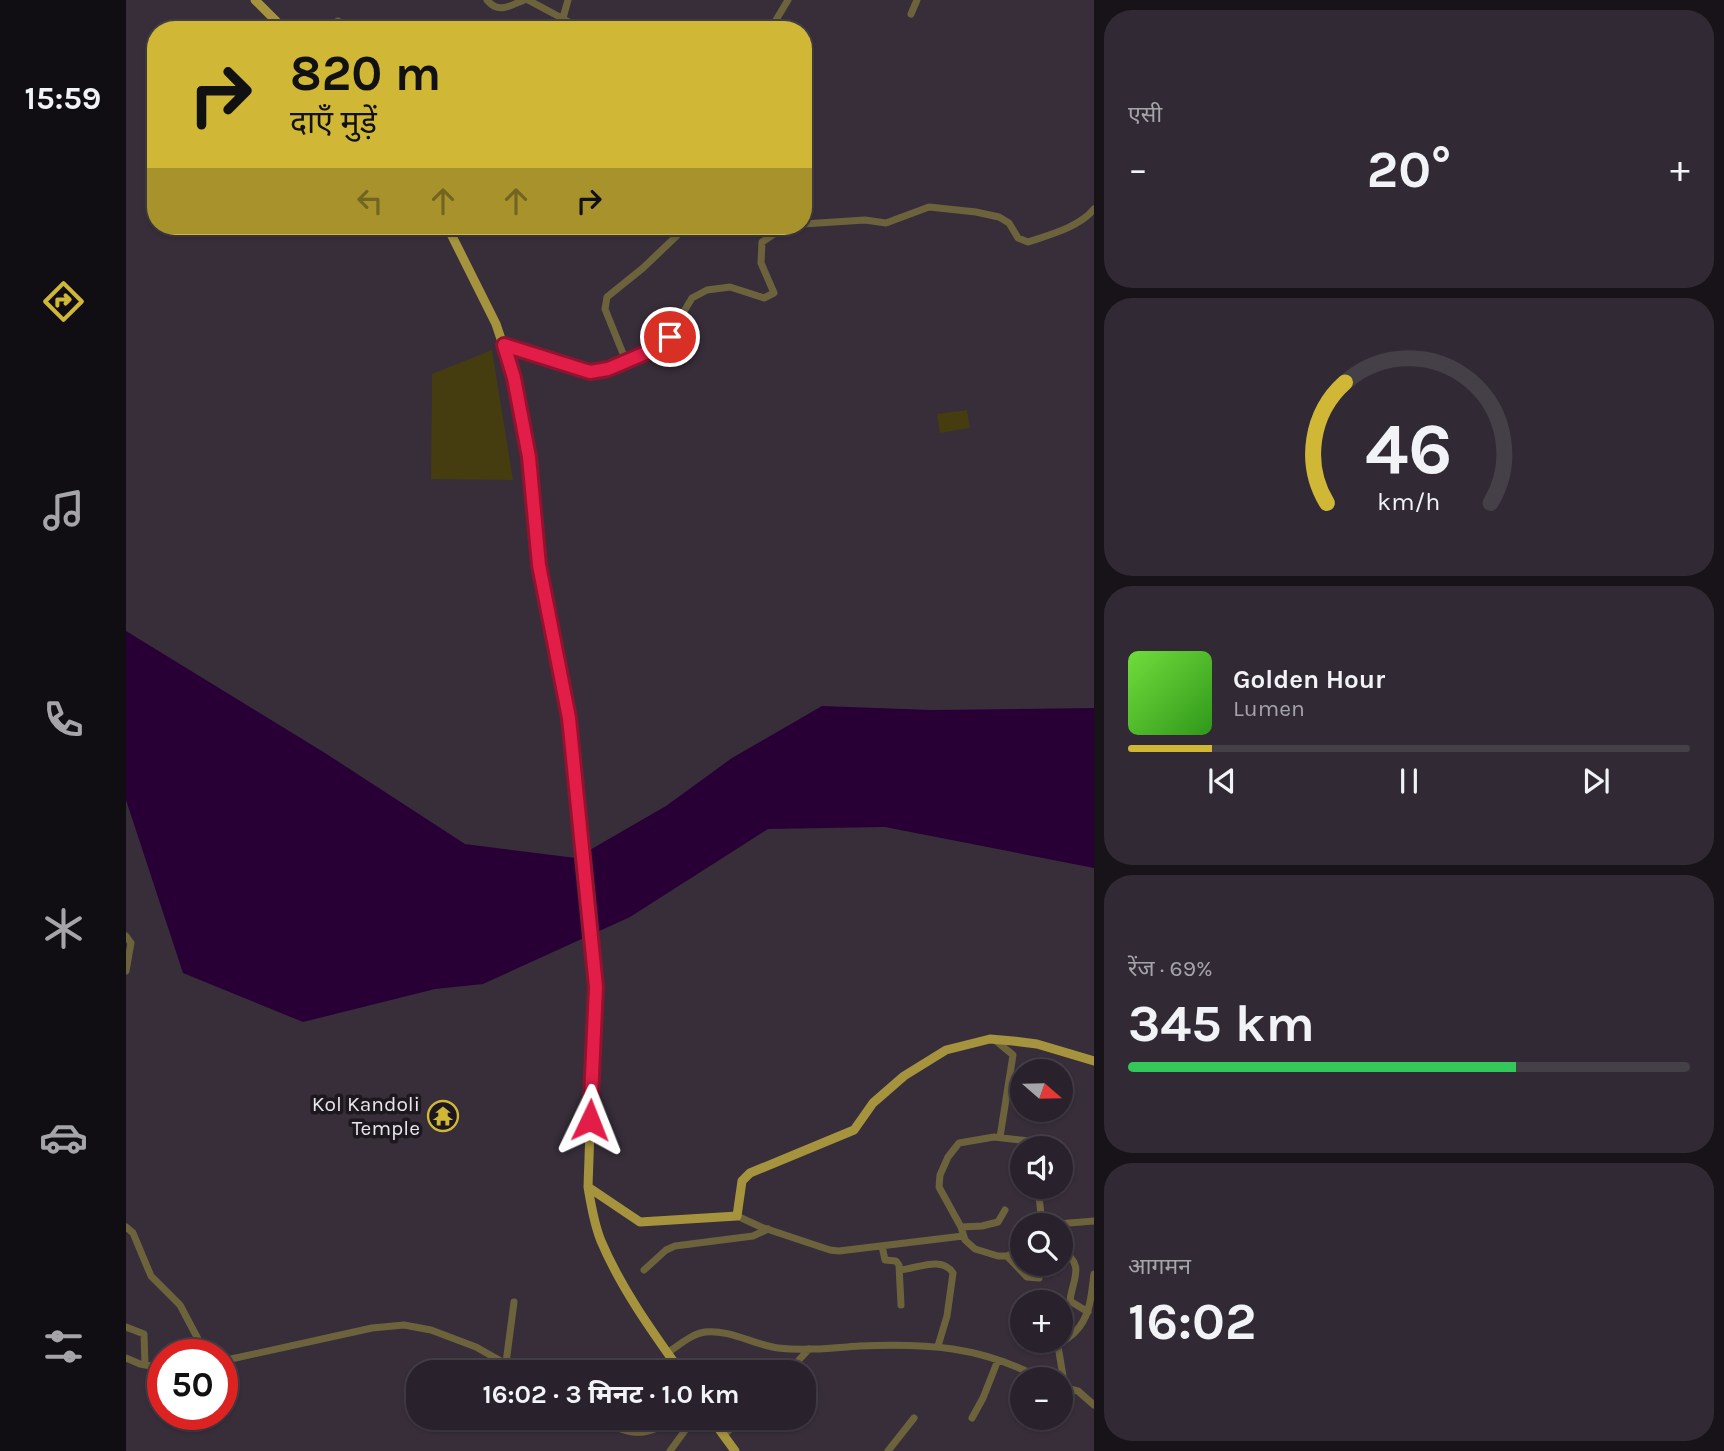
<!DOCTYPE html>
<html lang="hi">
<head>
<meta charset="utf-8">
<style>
  :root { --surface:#29222c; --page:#312a34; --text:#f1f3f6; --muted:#a5a4a9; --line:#453f48; --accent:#d1b736 }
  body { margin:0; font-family:Karla,"Noto Sans Devanagari",sans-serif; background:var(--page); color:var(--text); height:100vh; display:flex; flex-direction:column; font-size:26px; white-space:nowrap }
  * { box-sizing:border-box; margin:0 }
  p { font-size:23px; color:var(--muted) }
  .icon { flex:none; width:38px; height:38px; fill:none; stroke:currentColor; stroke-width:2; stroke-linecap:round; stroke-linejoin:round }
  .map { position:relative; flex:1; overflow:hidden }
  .drawer { display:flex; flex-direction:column; gap:10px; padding:10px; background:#171318; width:630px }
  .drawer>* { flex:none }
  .banner { position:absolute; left:21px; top:21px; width:665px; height:214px; border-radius:28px; box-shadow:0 2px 5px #0004,0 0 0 2px var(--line); background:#d1b736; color:#111; overflow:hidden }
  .needle { width:46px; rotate:110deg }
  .tools { position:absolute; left:884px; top:1059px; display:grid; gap:14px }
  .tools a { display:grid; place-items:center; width:63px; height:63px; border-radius:50%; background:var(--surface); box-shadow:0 2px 5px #0004,0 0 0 2px var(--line); font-size:35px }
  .speed { position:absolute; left:21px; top:1339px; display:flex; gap:14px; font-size:35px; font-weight:700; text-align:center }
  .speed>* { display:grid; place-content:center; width:91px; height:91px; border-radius:50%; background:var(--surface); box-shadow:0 2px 5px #0004,0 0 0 2px var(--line); line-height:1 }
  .speed .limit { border:10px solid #d22; background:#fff; color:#111 }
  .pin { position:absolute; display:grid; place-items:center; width:60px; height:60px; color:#fff; margin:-30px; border:4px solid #fff; border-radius:50%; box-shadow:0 2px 7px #0007 }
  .me { position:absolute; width:77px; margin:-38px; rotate:2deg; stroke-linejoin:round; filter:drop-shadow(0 0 5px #0008) }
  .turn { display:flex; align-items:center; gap:24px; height:147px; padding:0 28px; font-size:32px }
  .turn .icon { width:91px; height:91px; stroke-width:2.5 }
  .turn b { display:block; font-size:49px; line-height:60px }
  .lanes { display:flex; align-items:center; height:66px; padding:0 28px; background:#0003; justify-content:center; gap:35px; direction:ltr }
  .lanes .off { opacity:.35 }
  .big { font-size:52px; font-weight:700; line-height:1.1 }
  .drawer .widget { flex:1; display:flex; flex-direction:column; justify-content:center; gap:10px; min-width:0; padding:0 24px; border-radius:28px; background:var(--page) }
  .drawer .dial { align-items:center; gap:0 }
  .dial svg { height:182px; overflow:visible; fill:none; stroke:var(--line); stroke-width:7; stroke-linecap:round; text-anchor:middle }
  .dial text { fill:var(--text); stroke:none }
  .song { display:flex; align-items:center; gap:21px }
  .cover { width:84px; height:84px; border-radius:10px; background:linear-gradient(135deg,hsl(100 70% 55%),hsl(110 70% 35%)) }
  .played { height:7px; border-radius:4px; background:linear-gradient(90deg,var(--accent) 15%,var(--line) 15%) }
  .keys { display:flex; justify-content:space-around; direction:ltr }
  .heat { display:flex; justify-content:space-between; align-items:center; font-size:38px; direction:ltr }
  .charge { height:10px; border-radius:5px; background:linear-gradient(90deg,#34c759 69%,var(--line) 0) }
  .trip { position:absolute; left:280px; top:1360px; width:410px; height:70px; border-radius:28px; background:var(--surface); box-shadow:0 2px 5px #0004,0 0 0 2px var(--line); font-weight:700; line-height:70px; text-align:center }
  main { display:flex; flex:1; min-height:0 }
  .menu { display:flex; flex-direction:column; width:126px; justify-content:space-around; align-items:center; background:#100e12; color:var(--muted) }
  .menu .icon { width:49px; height:49px }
  .menu .selected { color:var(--accent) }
  .menu b { font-size:32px; color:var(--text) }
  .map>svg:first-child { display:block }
  .green { fill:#453c0f }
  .water { fill:#280035 }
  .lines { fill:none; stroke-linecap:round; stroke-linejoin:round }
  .minor { stroke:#6c633d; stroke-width:7 }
  .major { stroke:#a6933d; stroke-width:9 }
  .route-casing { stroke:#92132f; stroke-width:18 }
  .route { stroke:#e11d48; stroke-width:12 }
  .labels { text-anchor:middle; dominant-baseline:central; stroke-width:7; stroke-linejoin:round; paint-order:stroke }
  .poi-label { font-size:21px; fill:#eae4ec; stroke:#1c181d; text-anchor:end }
</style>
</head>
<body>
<main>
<nav class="menu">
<b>15:59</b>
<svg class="icon selected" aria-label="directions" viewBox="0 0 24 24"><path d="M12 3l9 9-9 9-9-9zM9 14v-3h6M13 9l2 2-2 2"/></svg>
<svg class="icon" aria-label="music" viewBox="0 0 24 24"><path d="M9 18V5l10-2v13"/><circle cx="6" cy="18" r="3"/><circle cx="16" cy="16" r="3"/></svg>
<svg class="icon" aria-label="phone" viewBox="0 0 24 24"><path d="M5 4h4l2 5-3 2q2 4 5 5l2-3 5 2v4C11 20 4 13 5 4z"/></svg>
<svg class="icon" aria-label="climate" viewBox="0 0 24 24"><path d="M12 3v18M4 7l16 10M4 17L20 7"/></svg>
<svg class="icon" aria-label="car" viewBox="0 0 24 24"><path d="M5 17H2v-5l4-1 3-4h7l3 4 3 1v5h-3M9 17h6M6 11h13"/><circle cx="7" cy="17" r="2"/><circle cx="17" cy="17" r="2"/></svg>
<svg class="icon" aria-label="filters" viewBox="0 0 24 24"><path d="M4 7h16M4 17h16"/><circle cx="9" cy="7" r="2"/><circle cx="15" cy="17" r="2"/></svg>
</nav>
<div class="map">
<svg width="968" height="1451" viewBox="0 0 968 1451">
  <rect width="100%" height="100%" fill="#372e3a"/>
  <path class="green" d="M366 350 387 480 305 479 306 374Z
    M841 410 844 428 814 433 811 414Z"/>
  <path class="water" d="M0 631 199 753 339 844 450 858 540 806 606 758 696 706 806 710 968 708V868L759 827 642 829 504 917 357 984 309 989 177 1022 57 973 0 800Z"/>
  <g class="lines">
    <path class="minor" d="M361 0C372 14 384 6 398 0
      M402 0 458 30
      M785 14 791 0
      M437 18 442 0
      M212 21 213 30
      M227 27V30
      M644 30 662 0
      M677 224 739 220 760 223 803 207 850 212 873 217 883 223 892 238 902 242C923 235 954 227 968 209
      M378 345 435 362 455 371 482 369 539 343 566 298 581 290 604 287 638 298 648 293 635 263 636 242 651 232 671 226
      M500 361 479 309 481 297 517 268 561 226
      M0 936 5 943 0 971
      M869 1040 887 1055 874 1137
      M912 1186 916 1225
      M611 1216 635 1227 704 1250 713 1251 837 1236
      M919 1225 968 1221
      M0 1227 7 1233 25 1276 54 1305 80 1354
      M835 1227 856 1226 872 1222 879 1210
      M756 1246 759 1260 770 1261 773 1265 775 1305
      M896 1248 881 1256H872L849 1249 839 1240 835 1227 813 1187 814 1175 822 1157 833 1143 868 1137 903 1141 908 1148
      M934 1249C961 1265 946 1279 944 1301L962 1312
      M881 1256 901 1277 913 1278
      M518 1270 540 1250 549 1246 627 1236 642 1229
      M774 1270C790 1269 816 1255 827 1273L821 1316 812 1346
      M0 1327 18 1334 19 1365
      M541 1353C552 1346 565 1334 579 1332 603 1329 629 1345 652 1348 679 1351 706 1348 733 1346 800 1343 855 1346 916 1379
      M0 1358 14 1364 37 1368
      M96 1361 246 1328 278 1325 305 1330 350 1347 394 1372
      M380 1363 388 1302
      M662 1372 683 1349
      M935 1387 952 1391 968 1405
      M939 1388 932 1346C937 1340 944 1338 949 1332 965 1316 965 1295 968 1274
      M469 1418C502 1434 517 1440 549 1418
      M846 1418 857 1398 872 1360
      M599 1434 616 1418
      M544 1451 568 1418
      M762 1451 788 1418"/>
    <path class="major" d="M129 0 152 23 163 30
      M321 226 370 324 388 378 403 457 413 565 443 718 469 987 462 1187C465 1205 468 1224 475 1241 495 1288 525 1330 555 1372
      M462 1187 514 1222 611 1216 616 1181 624 1173 728 1130 747 1103 778 1076 820 1050 864 1039 887 1041 911 1044 968 1061
      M585 1418 609 1451"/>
  </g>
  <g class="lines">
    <g class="route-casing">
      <path id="route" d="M464 1120 470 987 443 718 413 565 403 457 388 378 378 345 464 372 482 369 515 355 539 343 544 337"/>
    </g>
    <use href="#route" class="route"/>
  </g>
  <defs>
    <g id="temple-ring" transform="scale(1.575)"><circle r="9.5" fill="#1c181d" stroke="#d1b736" stroke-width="1.5"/><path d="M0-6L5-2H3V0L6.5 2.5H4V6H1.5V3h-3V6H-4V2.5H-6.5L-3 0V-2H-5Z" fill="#d1b736"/></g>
  </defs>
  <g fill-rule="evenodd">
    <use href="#temple-ring" x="317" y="1116"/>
  </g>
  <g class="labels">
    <g class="poi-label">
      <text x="294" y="1104">Kol Kandoli<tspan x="294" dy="24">Temple</tspan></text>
    </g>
  </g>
</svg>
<div class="tools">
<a><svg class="needle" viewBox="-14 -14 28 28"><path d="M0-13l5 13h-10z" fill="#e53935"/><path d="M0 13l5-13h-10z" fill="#a5a4a9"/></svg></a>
<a><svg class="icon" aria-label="sound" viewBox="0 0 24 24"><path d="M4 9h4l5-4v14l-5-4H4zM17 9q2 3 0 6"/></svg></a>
<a><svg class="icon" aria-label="search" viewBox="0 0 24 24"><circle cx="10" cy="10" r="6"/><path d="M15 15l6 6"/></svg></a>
<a>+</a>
<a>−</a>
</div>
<div class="speed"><div class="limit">50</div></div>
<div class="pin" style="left:544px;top:337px;background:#d93025"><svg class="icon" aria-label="arrive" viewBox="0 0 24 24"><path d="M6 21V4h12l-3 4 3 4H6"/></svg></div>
<svg class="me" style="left:464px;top:1120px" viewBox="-20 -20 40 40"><path d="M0-17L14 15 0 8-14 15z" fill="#e11d48" stroke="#fff" stroke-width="4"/></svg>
<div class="trip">16:02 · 3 मिनट · 1.0 km</div>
<div class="banner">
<div class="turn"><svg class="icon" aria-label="right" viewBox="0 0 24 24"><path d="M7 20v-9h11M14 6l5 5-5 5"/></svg><div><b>820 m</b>दाएँ मुड़ें</div></div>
<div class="lanes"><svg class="icon off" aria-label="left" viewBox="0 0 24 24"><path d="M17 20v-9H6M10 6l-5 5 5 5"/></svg><svg class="icon off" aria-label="ahead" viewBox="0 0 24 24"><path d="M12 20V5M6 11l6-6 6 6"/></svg><svg class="icon off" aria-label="ahead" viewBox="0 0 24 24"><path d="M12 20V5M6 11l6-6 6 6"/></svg><svg class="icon" aria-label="right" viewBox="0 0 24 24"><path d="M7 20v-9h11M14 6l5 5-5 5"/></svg></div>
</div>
</div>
<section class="drawer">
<div class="widget"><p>एसी</p>
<div class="heat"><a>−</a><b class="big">20°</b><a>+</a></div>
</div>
<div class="widget dial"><svg viewBox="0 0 100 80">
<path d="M14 69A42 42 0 1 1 86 69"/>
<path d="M14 69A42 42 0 0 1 22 16" stroke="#d1b736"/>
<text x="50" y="56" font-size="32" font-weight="700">46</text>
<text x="50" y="72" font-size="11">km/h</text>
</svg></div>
<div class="widget">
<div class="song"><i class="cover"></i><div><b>Golden Hour</b><p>Lumen</p></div></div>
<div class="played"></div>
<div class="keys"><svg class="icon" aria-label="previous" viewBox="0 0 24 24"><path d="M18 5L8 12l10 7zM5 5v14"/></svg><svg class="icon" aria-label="pause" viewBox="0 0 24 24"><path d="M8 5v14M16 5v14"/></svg><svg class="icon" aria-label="next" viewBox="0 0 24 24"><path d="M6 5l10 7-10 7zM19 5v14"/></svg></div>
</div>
<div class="widget"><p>रेंज · 69%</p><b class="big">345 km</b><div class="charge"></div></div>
<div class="widget"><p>आगमन</p><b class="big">16:02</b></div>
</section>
</main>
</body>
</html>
